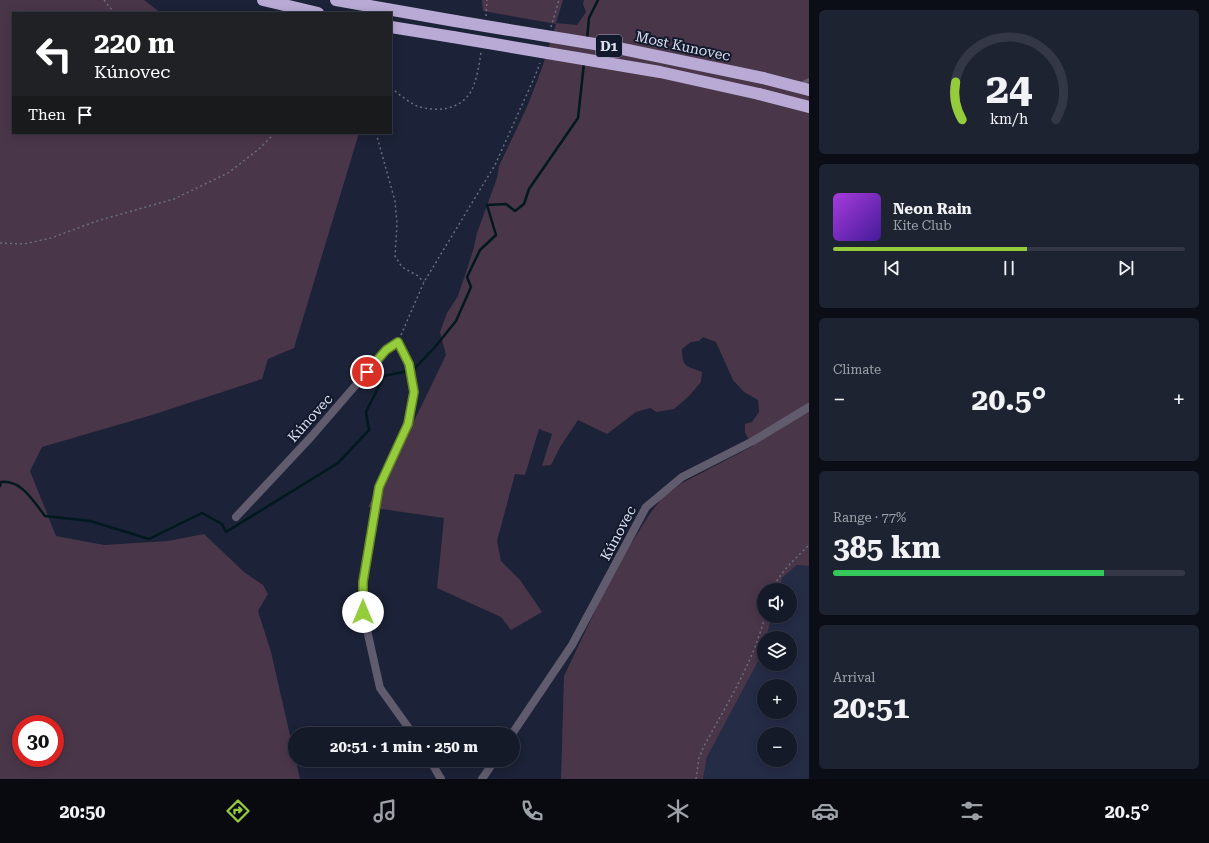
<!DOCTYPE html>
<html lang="en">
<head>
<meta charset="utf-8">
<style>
  :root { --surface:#151a29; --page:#1e2331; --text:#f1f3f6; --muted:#9da1a8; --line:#343846; --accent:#95cc3b }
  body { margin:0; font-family:"Roboto Serif",serif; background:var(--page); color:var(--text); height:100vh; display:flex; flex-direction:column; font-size:15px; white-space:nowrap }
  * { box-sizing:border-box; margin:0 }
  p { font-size:13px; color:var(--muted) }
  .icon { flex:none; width:22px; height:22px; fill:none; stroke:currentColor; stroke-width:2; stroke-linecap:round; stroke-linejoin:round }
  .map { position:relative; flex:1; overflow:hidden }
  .drawer { display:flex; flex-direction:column; gap:10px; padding:10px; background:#0c0e17; width:400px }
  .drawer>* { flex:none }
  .top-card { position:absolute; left:12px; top:12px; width:380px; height:122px; border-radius:0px; box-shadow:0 2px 10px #0003,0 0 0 1px var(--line); background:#202124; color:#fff; overflow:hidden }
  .controls { position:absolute; left:757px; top:583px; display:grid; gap:8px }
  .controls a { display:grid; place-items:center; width:40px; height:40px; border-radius:50%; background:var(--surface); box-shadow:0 2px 10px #0003,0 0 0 1px var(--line); font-size:20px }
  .speed { position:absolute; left:12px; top:715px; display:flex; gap:8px; font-size:20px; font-weight:700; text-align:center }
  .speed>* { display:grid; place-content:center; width:52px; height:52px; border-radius:50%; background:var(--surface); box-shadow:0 2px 10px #0003,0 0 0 1px var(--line); line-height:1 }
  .speed .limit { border:6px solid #d22; background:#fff; color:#111 }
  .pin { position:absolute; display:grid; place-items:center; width:34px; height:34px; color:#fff; margin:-17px; border:2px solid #fff; border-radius:50%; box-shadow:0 1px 4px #0007 }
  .me { position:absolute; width:44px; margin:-22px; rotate:0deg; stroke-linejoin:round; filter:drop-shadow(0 0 3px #0008) }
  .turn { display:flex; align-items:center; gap:14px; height:84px; padding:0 16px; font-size:18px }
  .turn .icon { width:52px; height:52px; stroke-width:2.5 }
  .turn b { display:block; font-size:28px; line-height:34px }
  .then { display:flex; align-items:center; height:38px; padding:0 16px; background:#0003; gap:8px; font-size:15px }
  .big { font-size:30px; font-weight:700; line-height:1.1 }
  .drawer .tile { flex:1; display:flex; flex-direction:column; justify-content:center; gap:6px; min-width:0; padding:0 14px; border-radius:6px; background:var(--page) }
  .drawer .dial { align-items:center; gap:0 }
  .dial svg { height:104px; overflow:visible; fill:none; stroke:var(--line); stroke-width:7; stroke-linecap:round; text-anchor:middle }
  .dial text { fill:var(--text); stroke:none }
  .song { display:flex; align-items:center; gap:12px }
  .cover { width:48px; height:48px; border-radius:6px; background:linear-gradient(135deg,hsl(280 70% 55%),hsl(260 70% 35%)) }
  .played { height:4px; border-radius:2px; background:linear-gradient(90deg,var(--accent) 55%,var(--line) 55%) }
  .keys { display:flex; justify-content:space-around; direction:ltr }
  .heat { display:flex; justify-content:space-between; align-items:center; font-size:22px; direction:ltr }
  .charge { height:6px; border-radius:3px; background:linear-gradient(90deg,#34c759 77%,var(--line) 0) }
  .trip { position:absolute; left:288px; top:727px; width:232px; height:40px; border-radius:20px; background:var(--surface); box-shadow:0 2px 10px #0003,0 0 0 1px var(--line); font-weight:700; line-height:40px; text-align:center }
  .menu { display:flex; height:64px; justify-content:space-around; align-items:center; background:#080a10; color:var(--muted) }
  .menu .icon { width:28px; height:28px }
  .menu .active { color:var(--accent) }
  .menu b { font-size:18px; color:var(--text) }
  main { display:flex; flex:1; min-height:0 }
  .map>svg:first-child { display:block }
  .built { fill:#252c46; fill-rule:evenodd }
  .green { fill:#4a3649; fill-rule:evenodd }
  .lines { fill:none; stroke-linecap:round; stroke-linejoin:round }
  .stream { stroke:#00191f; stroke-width:2.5 }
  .path { stroke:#696e81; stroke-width:1.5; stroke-dasharray:2 3; stroke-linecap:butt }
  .lane { stroke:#615c6d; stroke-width:4 }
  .street { stroke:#615c6d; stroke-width:8 }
  .highway { stroke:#b8aad4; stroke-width:12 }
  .highway-bridge { stroke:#b8aad4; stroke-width:12 }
  .route-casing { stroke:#618526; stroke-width:10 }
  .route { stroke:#95cc3b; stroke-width:7 }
  .labels { text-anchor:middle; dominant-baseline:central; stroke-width:4; stroke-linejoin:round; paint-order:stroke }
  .shield { fill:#13192d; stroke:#9fa4b5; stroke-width:1 }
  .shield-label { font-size:13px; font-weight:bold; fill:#dbe0ef }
  .street-label { font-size:14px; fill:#dbe0ef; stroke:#13192d }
</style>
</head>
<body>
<main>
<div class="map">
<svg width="809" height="779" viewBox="0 0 809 779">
  <rect width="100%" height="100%" fill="#1c2237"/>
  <path class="built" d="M797 565 809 566V779H703L707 757 762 654 764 647V664H790V638H766L772 616H790V590H779L782 578ZM764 686H790V712H764ZM764 734H790V760H764Z"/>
  <path class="green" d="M0 0H144L161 13H13V133H359L294 348 268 359 262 379 152 415 42 447 30 471 56 536 104 545 168 541 204 534 244 572 263 585 268 594 258 611 271 652 300 779H0ZM21 724H55V758H21Z
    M482 0H563L556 23 577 25 586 12 583 4 584 0H809V566L797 565 782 578 779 590H764V616H772L766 638H764V647L762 654 707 757 703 779H561L564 676 615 569 649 515 662 498 682 483 753 446 745 433V424L752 422 759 412 758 400 744 392 733 380 716 342 703 337 699 341 691 342 682 349C682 368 687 366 702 372L701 382 689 396 674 409 657 412 650 408 636 412 607 434 578 420 560 447 551 465 542 466 552 434 539 429 525 475 515 474 497 541 501 561 520 580 542 612 511 630 501 617 437 588 444 518 368 507 419 411 446 355 440 332 447 313 458 296 473 251 477 233 497 178 499 166 527 107 542 68 556 24 483 11Z"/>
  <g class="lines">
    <path class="stream" d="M587 40 589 18 598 0
      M0 486 1 482C22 480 33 501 45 516L90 521 149 539 202 513 222 524 226 532 338 463 369 430 366 412 384 376 413 370 435 347 456 321 471 287 467 277 480 250 496 235 487 205 506 204 515 211 524 204 529 189 578 118 584 63"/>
    <path class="path" d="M104 0 112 10 116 13
      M486 16 487 0
      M551 27 559 0
      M391 88C399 94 408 102 417 106 435 112 458 111 470 93 476 84 480 62 481 51
      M376 133 395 201 397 224 395 256 402 267 418 276 424 282
      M0 243 24 244 51 238 97 221 174 199 228 173 259 149 275 133
      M401 335 424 282 495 165 535 76 540 63
      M772 590C780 572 795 559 809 545
      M696 779 699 758 704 746C727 704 753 663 765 616"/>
    <path class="lane" d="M799 85 809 80"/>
    <path class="street" d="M236 517 311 437 386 350 398 342 409 364 414 392 408 424 379 487 363 582V612L380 688 413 734
      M512 734 572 645 646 507 682 477 753 441 809 407
      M430 760 441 779
      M482 779 495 760"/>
    <path class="highway" d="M263 0 318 13
      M336 0 455 21
      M391 27 453 37
      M763 78 809 90
      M759 94 809 107"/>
    <path class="highway-bridge" d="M455 21 613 47 763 78
      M453 37 660 72 759 94"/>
  </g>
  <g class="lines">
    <g class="route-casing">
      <path id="route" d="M363 612V582L379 487 408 424 414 392 409 364 398 342 386 350 367 372"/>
    </g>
    <use href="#route" class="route"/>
  </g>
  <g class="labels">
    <rect class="shield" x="596" y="35" width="26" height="22" rx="3"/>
    <g class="shield-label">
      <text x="609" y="46">D1</text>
    </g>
    <g class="street-label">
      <text transform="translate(683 46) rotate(12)">Most Kunovec</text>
      <text transform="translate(310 418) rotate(-48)">Kúnovec</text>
      <text transform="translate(618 533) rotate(-62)">Kúnovec</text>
    </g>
  </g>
</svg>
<div class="controls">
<a><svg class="icon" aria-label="sound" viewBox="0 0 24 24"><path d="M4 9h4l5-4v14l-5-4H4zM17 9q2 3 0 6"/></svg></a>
<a><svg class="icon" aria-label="layers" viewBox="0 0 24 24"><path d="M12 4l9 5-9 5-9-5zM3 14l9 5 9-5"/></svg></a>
<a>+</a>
<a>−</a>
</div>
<div class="speed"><div class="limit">30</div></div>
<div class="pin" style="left:367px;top:372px;background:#d93025"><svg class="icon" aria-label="arrive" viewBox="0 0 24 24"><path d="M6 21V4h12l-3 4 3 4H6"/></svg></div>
<svg class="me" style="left:363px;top:612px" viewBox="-20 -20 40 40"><circle r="19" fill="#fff"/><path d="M0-13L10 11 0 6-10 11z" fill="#95cc3b"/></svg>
<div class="trip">20:51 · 1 min · 250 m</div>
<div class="top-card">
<div class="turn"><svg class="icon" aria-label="left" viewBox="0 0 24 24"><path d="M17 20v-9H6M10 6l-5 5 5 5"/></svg><div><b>220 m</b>Kúnovec</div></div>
<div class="then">Then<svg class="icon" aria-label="arrive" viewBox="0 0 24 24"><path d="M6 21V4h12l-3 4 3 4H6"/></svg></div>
</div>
</div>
<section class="drawer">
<div class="tile dial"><svg viewBox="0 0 100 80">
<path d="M14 69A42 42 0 1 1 86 69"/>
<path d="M14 69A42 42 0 0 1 9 40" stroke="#95cc3b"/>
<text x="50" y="56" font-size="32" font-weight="700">24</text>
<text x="50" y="72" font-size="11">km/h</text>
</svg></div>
<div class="tile">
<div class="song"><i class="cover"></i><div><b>Neon Rain</b><p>Kite Club</p></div></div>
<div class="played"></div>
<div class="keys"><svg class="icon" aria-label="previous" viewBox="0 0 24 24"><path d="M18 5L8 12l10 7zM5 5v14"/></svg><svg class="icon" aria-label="pause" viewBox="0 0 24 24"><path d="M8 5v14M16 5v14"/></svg><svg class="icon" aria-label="next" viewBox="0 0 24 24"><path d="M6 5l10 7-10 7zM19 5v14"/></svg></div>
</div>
<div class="tile"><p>Climate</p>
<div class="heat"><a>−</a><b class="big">20.5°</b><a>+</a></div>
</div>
<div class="tile"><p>Range · 77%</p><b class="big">385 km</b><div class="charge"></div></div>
<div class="tile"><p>Arrival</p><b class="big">20:51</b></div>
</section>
</main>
<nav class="menu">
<b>20:50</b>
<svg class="icon active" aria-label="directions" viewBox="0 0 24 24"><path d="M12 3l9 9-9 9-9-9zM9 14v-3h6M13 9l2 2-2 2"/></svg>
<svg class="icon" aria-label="music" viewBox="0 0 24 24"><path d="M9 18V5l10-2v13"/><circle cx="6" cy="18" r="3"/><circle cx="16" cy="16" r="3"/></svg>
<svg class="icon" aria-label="phone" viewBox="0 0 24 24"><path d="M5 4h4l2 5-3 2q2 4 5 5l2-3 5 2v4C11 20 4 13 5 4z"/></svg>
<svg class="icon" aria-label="climate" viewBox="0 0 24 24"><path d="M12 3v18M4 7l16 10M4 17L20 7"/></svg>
<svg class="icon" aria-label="car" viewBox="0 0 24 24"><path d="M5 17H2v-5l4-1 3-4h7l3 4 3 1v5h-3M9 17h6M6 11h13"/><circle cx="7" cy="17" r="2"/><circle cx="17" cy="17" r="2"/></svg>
<svg class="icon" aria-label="filters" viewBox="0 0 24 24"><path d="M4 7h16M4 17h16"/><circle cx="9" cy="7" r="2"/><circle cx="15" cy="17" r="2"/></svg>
<b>20.5°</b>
</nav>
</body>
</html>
